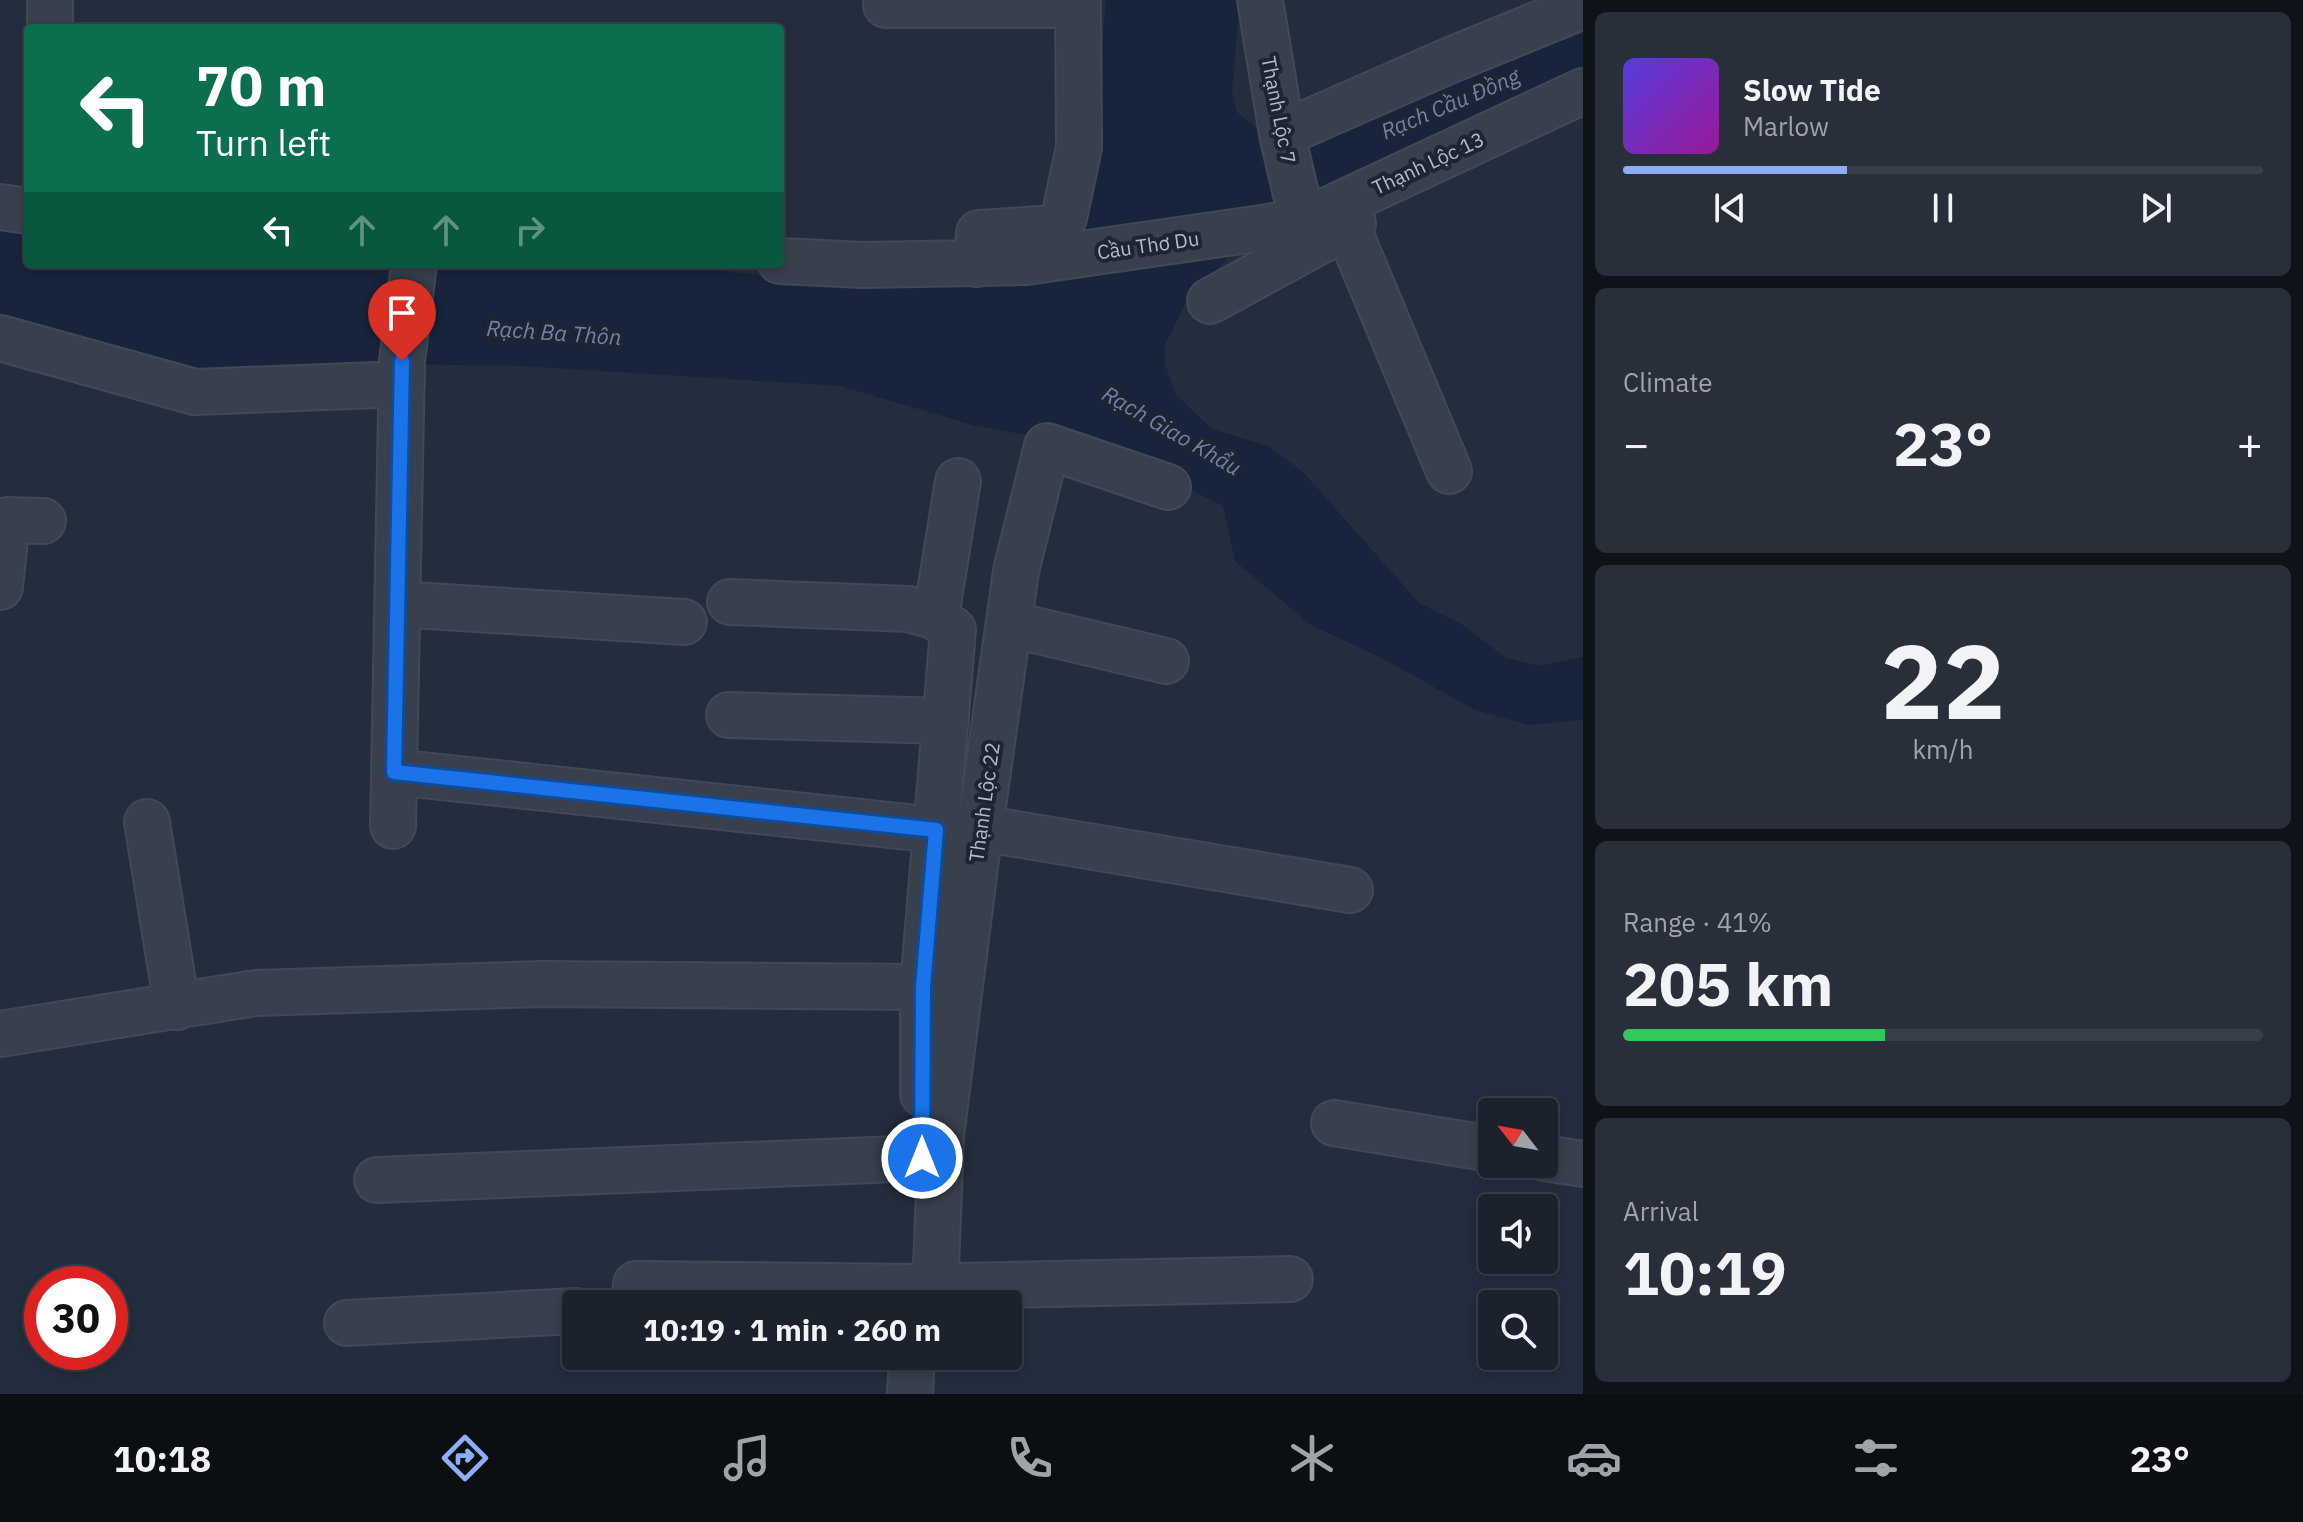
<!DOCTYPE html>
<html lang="en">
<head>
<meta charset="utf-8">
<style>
  :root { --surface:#1b222e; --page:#282f3a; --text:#f1f3f6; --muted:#a0a4aa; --line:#393f4a; --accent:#8caef5 }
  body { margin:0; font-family:"IBM Plex Sans",sans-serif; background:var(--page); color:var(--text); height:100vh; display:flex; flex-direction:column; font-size:30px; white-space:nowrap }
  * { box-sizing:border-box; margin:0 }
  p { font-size:26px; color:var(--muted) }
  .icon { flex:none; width:44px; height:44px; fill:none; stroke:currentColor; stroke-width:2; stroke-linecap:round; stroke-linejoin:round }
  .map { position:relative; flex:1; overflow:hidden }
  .details { display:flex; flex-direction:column; gap:12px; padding:12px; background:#0f1319; width:720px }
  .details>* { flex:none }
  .hud { position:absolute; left:24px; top:24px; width:760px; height:244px; border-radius:8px; box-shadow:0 4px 12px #0003,0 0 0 2px var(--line); background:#0b6e4f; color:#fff; overflow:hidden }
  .needle { width:52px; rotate:301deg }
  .buttons { position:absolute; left:1478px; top:1098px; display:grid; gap:16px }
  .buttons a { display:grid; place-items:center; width:80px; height:80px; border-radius:8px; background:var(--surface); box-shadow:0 4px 12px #0003,0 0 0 2px var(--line); font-size:40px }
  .speed { position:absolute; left:24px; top:1266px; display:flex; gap:16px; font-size:40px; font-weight:700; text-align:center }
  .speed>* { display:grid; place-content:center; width:104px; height:104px; border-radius:50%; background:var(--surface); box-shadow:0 4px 12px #0003,0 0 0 2px var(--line); line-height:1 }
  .speed .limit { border:12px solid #d22; background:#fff; color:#111 }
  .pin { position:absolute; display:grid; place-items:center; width:68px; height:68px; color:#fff; margin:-82px -34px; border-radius:50% 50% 50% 0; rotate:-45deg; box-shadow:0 0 8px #0007 }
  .pin .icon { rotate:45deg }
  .me { position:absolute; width:88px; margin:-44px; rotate:0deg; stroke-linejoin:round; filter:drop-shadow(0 0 6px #0008) }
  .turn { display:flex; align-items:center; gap:28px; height:168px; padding:0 40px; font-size:36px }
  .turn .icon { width:104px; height:104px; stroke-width:2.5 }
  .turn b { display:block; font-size:56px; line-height:68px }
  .lanes { display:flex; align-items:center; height:76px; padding:0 40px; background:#0003; justify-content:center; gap:40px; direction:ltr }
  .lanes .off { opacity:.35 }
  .big { font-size:60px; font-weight:700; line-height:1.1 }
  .details .card { flex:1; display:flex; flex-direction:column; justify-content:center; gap:12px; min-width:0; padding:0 28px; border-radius:12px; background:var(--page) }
  .details .dial { align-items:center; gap:0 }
  .dial b { font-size:104px; line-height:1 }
  .song { display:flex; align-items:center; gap:24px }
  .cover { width:96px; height:96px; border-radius:12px; background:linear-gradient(135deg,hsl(250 70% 55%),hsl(300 70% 35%)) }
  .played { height:8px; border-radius:4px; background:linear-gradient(90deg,var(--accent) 35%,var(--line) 35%) }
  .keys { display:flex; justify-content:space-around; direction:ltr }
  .heat { display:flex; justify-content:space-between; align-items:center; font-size:44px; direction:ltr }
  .charge { height:12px; border-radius:6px; background:linear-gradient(90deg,#34c759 41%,var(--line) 0) }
  .trip { position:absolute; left:562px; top:1290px; width:460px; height:80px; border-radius:8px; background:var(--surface); box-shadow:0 4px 12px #0003,0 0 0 2px var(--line); font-weight:700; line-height:80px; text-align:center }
  .tab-bar { display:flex; height:128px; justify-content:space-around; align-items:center; background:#0b0e12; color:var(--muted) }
  .tab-bar .icon { width:56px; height:56px }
  .tab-bar .selected { color:var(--accent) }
  .tab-bar b { font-size:36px; color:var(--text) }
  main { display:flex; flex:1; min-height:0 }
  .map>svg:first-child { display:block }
  .water { fill:#18243b }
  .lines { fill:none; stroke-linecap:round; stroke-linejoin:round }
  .minor-casing { stroke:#414956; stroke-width:48 }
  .minor { stroke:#38404d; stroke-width:44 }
  .route-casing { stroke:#114b97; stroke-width:20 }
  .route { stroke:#1a73e8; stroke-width:14 }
  .labels { text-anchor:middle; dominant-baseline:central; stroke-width:8; stroke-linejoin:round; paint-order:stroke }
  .street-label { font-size:20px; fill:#b4bbc8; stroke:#1d2532 }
  .water-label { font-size:22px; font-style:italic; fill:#6e83a7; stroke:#1d2532 }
</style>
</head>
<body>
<main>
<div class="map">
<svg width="1583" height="1394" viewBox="0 0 1583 1394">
  <rect width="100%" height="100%" fill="#242d3d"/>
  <path class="water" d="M1106 0H1240L1232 91 1237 112 1280 148 1278 203 1185 304 1165 345V364L1176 395 1212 429 1268 446 1303 472 1420 604 1460 623 1506 658 1539 666 1583 657V720L1529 725 1475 710 1384 659 1311 625 1235 561 1223 506 1112 451 973 425 840 386 522 366 333 363 247 375 175 368 0 313V221L28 229V264H197L213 266 258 264H648L813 280 986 282 1093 167Z
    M1583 19V71L1308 197 1296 140Z"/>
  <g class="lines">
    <g class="minor-casing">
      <path id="minor" d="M1260 0 1282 134 1302 220
        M886 5H1078
        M50 28V0
        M1282 134 1446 62 1583 6
        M0 207 28 211
        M1347 226 1449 471
        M780 261 863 265 1026 262 1269 227 1302 220 1332 208 1583 91
        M977 264 979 233 1056 228 1064 218 1079 147 1078 0
        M1210 301 1353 223
        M0 338 195 392 402 384
        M0 587 7 520 43 521
        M730 602 909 609 936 617 953 630 923 987V1094
        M397 604 684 622
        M936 617 958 481
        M1009 624 1166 661
        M729 715 946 721
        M394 772 936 830
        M147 822 177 1007
        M393 826 402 361 414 264
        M980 828 1350 890
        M0 1034 256 993 542 984 923 987
        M1334 1123 1492 1149
        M1544 1158 1583 1164
        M377 1180 922 1158
        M927 1286 936 1267 941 1136 980 828 1016 571 1047 446 1168 487
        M634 1304 636 1284 915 1287 1290 1279
        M347 1323 576 1311
        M910 1394 912 1356"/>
    </g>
    <use href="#minor" class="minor"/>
  </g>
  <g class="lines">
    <g class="route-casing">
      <path id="route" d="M402 361 394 772 936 830 923 987 922 1158"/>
    </g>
    <use href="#route" class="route"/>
  </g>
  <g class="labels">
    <g class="street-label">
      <text transform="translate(1279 110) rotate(79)">Thạnh Lộc 7</text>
      <text transform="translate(1428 163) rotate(-25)">Thạnh Lộc 13</text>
      <text transform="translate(1148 245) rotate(-8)">Cầu Thơ Du</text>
      <text transform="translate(984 802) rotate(-82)">Thạnh Lộc 22</text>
    </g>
    <g class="water-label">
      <text transform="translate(1450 103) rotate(-23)">Rạch Cầu Đồng</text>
      <text transform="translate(554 332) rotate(4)">Rạch Ba Thôn</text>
      <text transform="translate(1172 430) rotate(30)">Rạch Giao Khẩu</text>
    </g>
  </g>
</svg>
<div class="buttons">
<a><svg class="needle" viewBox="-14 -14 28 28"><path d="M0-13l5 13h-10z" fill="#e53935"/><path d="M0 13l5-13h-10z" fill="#a0a4aa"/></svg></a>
<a><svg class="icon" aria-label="sound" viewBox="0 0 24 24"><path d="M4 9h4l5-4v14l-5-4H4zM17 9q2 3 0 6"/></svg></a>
<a><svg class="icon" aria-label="search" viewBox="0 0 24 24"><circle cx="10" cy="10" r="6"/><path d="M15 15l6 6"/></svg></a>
</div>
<div class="speed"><div class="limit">30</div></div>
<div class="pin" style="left:402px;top:361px;background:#d93025"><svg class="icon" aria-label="arrive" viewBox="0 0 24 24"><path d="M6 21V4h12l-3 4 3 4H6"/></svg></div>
<svg class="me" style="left:922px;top:1158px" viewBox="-20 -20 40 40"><circle r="17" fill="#1a73e8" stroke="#fff" stroke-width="3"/><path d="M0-11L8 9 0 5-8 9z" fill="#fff"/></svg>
<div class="trip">10:19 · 1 min · 260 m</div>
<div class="hud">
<div class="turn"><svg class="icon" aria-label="left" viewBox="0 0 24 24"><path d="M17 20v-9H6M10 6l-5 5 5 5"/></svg><div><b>70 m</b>Turn left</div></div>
<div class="lanes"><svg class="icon" aria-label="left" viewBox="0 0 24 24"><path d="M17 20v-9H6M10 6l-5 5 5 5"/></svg><svg class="icon off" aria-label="ahead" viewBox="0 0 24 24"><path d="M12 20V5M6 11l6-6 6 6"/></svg><svg class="icon off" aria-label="ahead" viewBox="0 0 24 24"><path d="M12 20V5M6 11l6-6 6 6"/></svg><svg class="icon off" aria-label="right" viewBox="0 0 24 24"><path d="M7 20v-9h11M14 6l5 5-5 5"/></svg></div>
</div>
</div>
<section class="details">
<div class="card">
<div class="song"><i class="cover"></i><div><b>Slow Tide</b><p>Marlow</p></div></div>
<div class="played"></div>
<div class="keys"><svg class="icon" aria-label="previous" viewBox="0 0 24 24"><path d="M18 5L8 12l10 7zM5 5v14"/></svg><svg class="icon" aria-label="pause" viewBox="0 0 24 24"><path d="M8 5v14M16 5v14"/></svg><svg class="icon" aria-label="next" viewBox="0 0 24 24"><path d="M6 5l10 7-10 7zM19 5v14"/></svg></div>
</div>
<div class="card"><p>Climate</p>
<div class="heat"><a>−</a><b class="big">23°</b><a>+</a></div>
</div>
<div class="card dial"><b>22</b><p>km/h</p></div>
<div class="card"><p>Range · 41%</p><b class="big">205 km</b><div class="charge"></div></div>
<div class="card"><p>Arrival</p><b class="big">10:19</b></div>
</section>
</main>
<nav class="tab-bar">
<b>10:18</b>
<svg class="icon selected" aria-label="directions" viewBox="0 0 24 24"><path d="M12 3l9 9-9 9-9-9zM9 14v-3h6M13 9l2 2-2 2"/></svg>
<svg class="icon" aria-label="music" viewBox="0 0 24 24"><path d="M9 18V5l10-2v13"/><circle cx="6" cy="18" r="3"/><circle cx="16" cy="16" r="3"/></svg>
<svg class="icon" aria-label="phone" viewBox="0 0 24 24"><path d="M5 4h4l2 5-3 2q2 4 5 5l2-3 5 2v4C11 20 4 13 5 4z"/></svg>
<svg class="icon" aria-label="climate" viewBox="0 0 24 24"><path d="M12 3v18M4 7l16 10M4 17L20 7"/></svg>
<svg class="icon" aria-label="car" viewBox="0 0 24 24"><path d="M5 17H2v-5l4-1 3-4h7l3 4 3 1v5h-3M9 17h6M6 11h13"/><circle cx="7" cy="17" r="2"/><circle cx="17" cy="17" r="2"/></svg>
<svg class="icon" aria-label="filters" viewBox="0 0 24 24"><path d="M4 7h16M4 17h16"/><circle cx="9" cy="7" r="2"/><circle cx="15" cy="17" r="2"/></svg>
<b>23°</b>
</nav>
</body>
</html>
